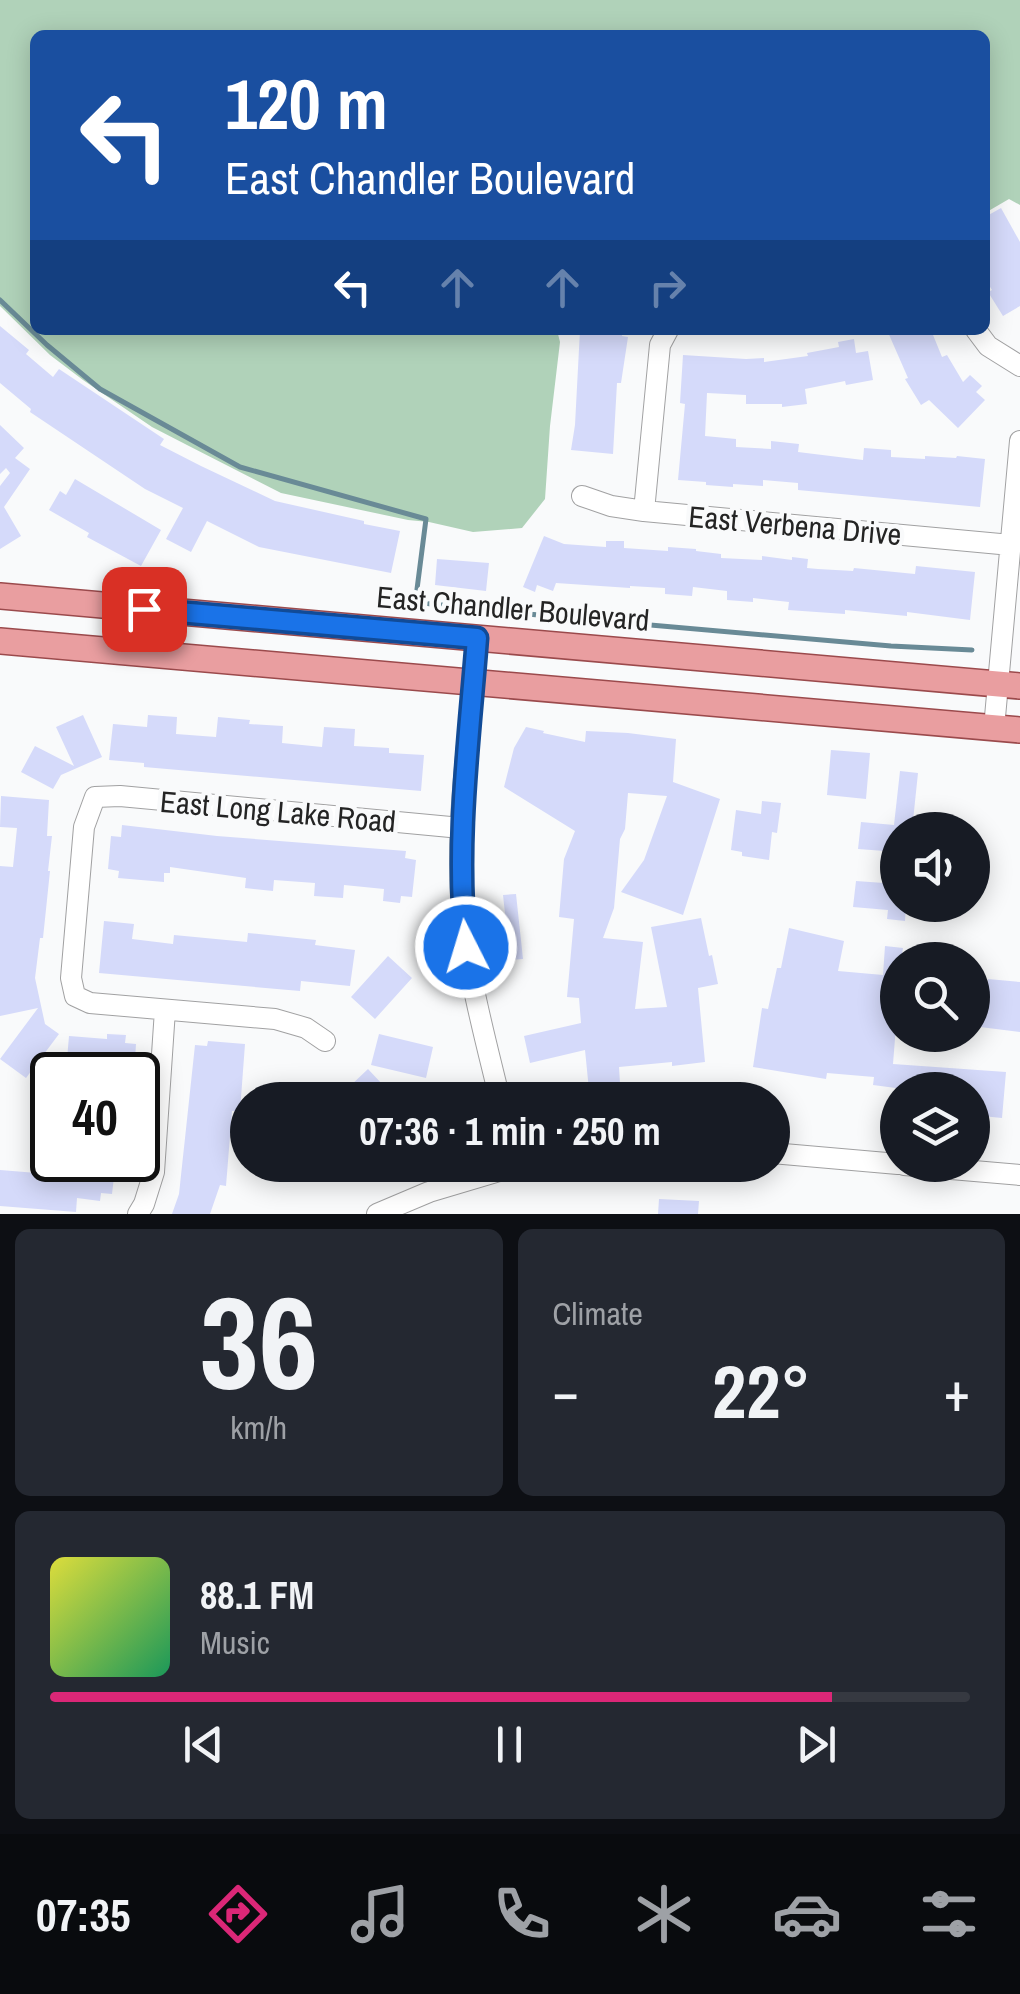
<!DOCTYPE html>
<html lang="en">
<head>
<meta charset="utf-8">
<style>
  :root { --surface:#171b24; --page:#242831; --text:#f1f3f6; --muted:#9ea1a6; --line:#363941; --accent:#db2777 }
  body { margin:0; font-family:"Archivo Narrow",sans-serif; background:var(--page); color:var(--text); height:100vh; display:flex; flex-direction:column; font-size:38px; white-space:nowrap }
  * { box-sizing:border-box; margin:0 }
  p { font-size:32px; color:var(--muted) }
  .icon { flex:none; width:55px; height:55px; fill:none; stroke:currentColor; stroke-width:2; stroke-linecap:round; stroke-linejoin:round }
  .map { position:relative; height:1214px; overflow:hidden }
  .panel { display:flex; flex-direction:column; gap:15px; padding:15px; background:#0d0f14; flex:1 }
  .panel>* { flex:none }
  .top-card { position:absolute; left:30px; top:30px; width:960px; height:305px; border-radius:15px; box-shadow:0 5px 25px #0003; background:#1a4fa0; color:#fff; overflow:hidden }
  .buttons { position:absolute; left:880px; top:812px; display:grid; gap:20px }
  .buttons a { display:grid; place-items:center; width:110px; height:110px; border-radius:50%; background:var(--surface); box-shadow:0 5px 25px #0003; font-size:50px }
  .speed { position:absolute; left:30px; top:1052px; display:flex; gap:20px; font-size:50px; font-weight:700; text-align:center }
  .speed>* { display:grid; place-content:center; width:130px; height:130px; border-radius:50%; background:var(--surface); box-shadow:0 5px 25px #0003; line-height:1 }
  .speed .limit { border:5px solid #111; border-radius:15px; background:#fff; color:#111 }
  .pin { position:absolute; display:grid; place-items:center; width:85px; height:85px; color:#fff; margin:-42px; border-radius:20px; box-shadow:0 5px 15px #0006 }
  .me { position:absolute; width:110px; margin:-55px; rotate:355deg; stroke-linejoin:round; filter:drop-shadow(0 0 8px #0008) }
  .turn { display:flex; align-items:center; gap:35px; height:210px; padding:0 30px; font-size:45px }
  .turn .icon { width:130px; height:130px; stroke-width:2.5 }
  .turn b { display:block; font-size:70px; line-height:85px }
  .lanes { display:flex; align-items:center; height:95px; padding:0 30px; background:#0003; justify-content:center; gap:50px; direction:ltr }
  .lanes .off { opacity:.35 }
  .big { font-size:75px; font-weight:700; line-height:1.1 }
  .panel .card { flex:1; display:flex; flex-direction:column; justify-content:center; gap:15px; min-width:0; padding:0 35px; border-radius:15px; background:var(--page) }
  .panel .dial { align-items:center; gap:0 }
  .dial b { font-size:130px; line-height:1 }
  .song { display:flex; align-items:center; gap:30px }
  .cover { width:120px; height:120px; border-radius:15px; background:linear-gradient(135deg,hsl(60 70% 55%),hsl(150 70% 35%)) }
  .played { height:10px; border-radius:5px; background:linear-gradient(90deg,var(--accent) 85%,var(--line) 85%) }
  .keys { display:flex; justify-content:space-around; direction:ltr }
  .heat { display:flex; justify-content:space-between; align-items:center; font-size:55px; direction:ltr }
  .panel .tiles { flex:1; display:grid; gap:15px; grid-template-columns:1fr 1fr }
  .card:last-child { grid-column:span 2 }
  .trip { position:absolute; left:230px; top:1082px; width:560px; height:100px; border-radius:50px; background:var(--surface); box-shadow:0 5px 25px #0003; font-weight:700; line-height:100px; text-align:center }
  .tabs { display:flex; height:160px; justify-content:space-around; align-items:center; background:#090b0e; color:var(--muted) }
  .tabs .icon { width:70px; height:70px }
  .tabs .selected { color:var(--accent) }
  .tabs b { font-size:45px; color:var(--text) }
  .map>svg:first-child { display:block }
  .green { fill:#b0d2b9 }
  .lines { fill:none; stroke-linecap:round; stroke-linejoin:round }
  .stream { stroke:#698a96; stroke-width:5 }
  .building { fill:#d5dafa }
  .minor-casing { stroke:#a1a1a2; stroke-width:22 }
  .major-casing { stroke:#9b4a4c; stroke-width:28 }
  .minor { stroke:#fff; stroke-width:20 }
  .major { stroke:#e99ea0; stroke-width:25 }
  .route-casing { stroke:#114b97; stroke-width:25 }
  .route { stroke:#1a73e8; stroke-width:18 }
  .labels { text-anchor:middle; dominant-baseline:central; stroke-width:9; stroke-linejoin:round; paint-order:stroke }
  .street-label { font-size:30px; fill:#242424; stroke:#f9fafb }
</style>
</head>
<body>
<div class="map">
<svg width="1020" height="1214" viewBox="0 0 1020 1214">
  <rect width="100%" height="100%" fill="#f9fafb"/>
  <path class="green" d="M0 0H1020V205L1009 199 985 213V35H35V330H557L560 342 550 426 545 499 522 528 473 532 429 522 408 520 281 493 187 445 152 427 83 380 50 355 0 306Z"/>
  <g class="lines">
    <path class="stream" d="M0 300 47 345 100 389 240 467 426 519 416 597 422 603 548 616 891 646 972 650"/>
  </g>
  <path class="building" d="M1001 208 1020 242V306L1003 316 988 292 992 290 985 279V217Z
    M0 326 29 350 26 354 53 377 59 369 164 439 160 445 201 466 275 501 364 521V524L400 531 391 573 259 547 207 521 191 552 166 539 183 508 145 489 30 412 31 409 0 383Z
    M580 330H623L622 336 628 337 621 383H617L613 454 571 450 575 425Z
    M887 330H931L942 357 947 355 963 382 970 375 982 386 976 392 985 400 958 428 929 400 921 405 905 379 908 378Z
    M854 339 856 353 868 351 873 380 846 385 845 381 805 389 807 404 782 407V404H746V395L707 393 705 436 736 439V447L771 449V441L799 444 798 452 863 460 864 448 891 450V457L925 459V456L956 458 957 456 985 459 980 507 798 490V483L763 480V486L733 484V487L706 485V482L678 480 685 404 680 403 683 355 746 359 764 358V362L808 356 807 353 839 347 838 342Z
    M0 425 24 448 15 458 30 469 4 507 21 536 0 549V486L10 473 6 468 0 474Z
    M75 479 161 530 141 566 87 537 89 533 49 510 60 491 66 495Z
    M544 536 564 544 606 547V541H624V548L668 551V547L696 549V551L721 554V558L762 560V556L792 560V557L808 559 807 568 818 569 853 571 854 568 915 574 916 566 975 572 970 620 907 612V616L845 610V614L788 610 789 602 753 598V602L727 600V591L693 587 692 596 665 594V588L630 586V588L556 583 553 591 537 585 535 592 523 587Z
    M437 559 489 563 486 591 435 585Z
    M83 715 102 757 61 775 53 789 21 772 35 746 74 766 56 727Z
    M148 715 177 717 176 734 216 737 218 717 250 720 249 724 283 726 282 743 322 747 324 727 355 729 354 746 389 748V753L424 755 421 791 144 767V763L109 760 113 724 147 727Z
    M526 727 544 731 543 733 585 742 586 731 628 733 676 739 673 782 720 799 683 915 621 892 644 860 667 796 628 793 625 829 620 839 614 908 603 938 643 942 635 1009 667 1007 651 927 701 918 709 956 712 955 718 984 698 988 705 1062 672 1066V1062L619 1067 621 1100H590L585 1050 530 1063 524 1036 581 1023 579 998 567 997 574 919 559 917 564 859 575 831 504 787 514 748Z
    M831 750 870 753 866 799 827 795Z
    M900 771 918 773 912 830H898V852L858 849 861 822 894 825Z
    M1 796 49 800 47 836H52L48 871H50L43 938H40L35 978 45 1024 59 1034 26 1078 0 1059 38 1008 0 1016V866L13 867 17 828 0 827Z
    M762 801 781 803 777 833 772 832 769 860 742 856V852L731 850 736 810 761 814Z
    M122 825 217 836 406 851 405 858 416 860 412 897 401 896 400 903 383 901 384 889 344 885 343 898 314 896 315 883 274 880 273 891 245 888 246 878 170 867V873H164V882L118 878 119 871 108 869 111 836 121 837Z
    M856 881 898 884V905H906L905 921 887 919 888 910 853 907Z
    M516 894 523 959 510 960 503 895Z
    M104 921 134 924 132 939 173 944 174 935 247 942 248 933 316 940 315 945 355 950 350 986 301 981 300 991 99 973Z
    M789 928 844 941 838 971 883 975 885 946 903 948 901 960H898V1001L893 1064 1006 1072 1002 1118 972 1115V1090H911L873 1085 874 1077 827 1073 826 1079 753 1067 762 1008 768 1009 777 968H781Z
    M388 956 412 978 375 1019 351 997Z
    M988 979 1020 982V1032L980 1027Z
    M107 1034 126 1035 125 1043 136 1044 134 1075H77L78 1072 66 1071 69 1036 107 1039Z
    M379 1034 433 1047 426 1078 371 1065Z
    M208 1041 245 1044 240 1111H232L226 1186 220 1185 210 1214H172L179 1194 195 1045 207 1046Z
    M368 1069 397 1100H359L348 1088Z
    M275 1086 318 1089V1100H274Z
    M51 1160H116L112 1194 101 1193 100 1201 77 1198 76 1212 0 1206V1170L49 1174Z
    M659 1199 699 1201 698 1214H658Z"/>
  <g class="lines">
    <g class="minor-casing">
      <path id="minor" d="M976 330 988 346 1020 366
        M582 496 611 506 644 511 1011 545
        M644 511 660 345 668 330
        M477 638C471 724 456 810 461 897 465 966 484 1033 500 1100
        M994 728 1020 441
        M325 1041 306 1028 275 1019 90 1003 75 996 71 978 84 827 95 797 120 796 461 828
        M772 1153 898 1164
        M904 1165 1020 1175
        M138 1214 144 1204 154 1172 165 1010
        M377 1214 429 1192 519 1165"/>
    </g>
    <g class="major-casing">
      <path id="major" d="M0 596 1020 686
        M0 641 1020 730"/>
    </g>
    <use href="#minor" class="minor"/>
    <use href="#major" class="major"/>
  </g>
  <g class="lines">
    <g class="route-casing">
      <path id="route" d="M144 609 477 638C469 741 455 843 466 947"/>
    </g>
    <use href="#route" class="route"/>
  </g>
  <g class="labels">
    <g class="street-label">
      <text transform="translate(795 525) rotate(5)">East Verbena Drive</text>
      <text transform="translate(513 608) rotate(5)">East Chandler Boulevard</text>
      <text transform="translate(278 811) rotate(5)">East Long Lake Road</text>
    </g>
  </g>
</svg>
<div class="buttons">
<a><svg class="icon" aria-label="sound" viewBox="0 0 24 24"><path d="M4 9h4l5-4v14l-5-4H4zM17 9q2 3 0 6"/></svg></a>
<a><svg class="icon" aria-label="search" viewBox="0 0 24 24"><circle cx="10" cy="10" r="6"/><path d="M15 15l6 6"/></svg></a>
<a><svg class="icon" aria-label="layers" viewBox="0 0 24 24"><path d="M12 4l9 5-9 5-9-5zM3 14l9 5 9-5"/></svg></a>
</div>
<div class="speed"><div class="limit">40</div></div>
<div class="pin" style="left:144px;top:609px;background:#d93025"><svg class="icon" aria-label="arrive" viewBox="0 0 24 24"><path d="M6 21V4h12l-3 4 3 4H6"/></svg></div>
<svg class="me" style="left:466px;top:947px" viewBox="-20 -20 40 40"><circle r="17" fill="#1a73e8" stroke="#fff" stroke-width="3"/><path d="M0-11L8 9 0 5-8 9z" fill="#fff"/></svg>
<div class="trip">07:36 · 1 min · 250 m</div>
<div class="top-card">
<div class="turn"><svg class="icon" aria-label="left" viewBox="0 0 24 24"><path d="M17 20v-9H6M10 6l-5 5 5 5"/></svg><div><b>120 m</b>East Chandler Boulevard</div></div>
<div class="lanes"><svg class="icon" aria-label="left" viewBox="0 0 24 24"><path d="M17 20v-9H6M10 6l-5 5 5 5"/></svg><svg class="icon off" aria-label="ahead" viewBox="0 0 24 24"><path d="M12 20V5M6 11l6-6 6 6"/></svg><svg class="icon off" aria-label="ahead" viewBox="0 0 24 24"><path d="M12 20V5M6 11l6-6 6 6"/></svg><svg class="icon off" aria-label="right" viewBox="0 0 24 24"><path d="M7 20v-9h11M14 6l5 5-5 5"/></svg></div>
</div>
</div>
<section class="panel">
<div class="tiles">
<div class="card dial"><b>36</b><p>km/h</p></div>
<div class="card"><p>Climate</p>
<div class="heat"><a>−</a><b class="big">22°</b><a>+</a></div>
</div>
<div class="card">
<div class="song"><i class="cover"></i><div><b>88.1 FM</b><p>Music</p></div></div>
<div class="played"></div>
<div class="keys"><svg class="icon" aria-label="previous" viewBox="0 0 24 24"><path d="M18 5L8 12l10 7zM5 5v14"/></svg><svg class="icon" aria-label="pause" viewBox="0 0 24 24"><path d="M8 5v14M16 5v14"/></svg><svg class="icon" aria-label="next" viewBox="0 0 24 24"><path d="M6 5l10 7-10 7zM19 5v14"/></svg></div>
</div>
</div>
</section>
<nav class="tabs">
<b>07:35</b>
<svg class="icon selected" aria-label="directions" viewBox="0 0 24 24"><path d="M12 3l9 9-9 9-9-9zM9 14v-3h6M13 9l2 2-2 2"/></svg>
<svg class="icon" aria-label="music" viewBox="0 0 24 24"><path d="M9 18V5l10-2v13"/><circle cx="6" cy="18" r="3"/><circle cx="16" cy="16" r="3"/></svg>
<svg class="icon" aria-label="phone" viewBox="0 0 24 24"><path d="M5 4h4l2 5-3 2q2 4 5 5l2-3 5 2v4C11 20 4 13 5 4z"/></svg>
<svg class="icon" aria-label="climate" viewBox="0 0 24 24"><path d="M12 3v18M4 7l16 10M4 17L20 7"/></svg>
<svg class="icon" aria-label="car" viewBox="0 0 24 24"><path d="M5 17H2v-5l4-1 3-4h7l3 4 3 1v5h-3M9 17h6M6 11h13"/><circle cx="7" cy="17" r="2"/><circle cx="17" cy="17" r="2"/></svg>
<svg class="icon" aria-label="filters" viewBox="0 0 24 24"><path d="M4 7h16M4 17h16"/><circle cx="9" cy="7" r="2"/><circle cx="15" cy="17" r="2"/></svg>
</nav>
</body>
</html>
